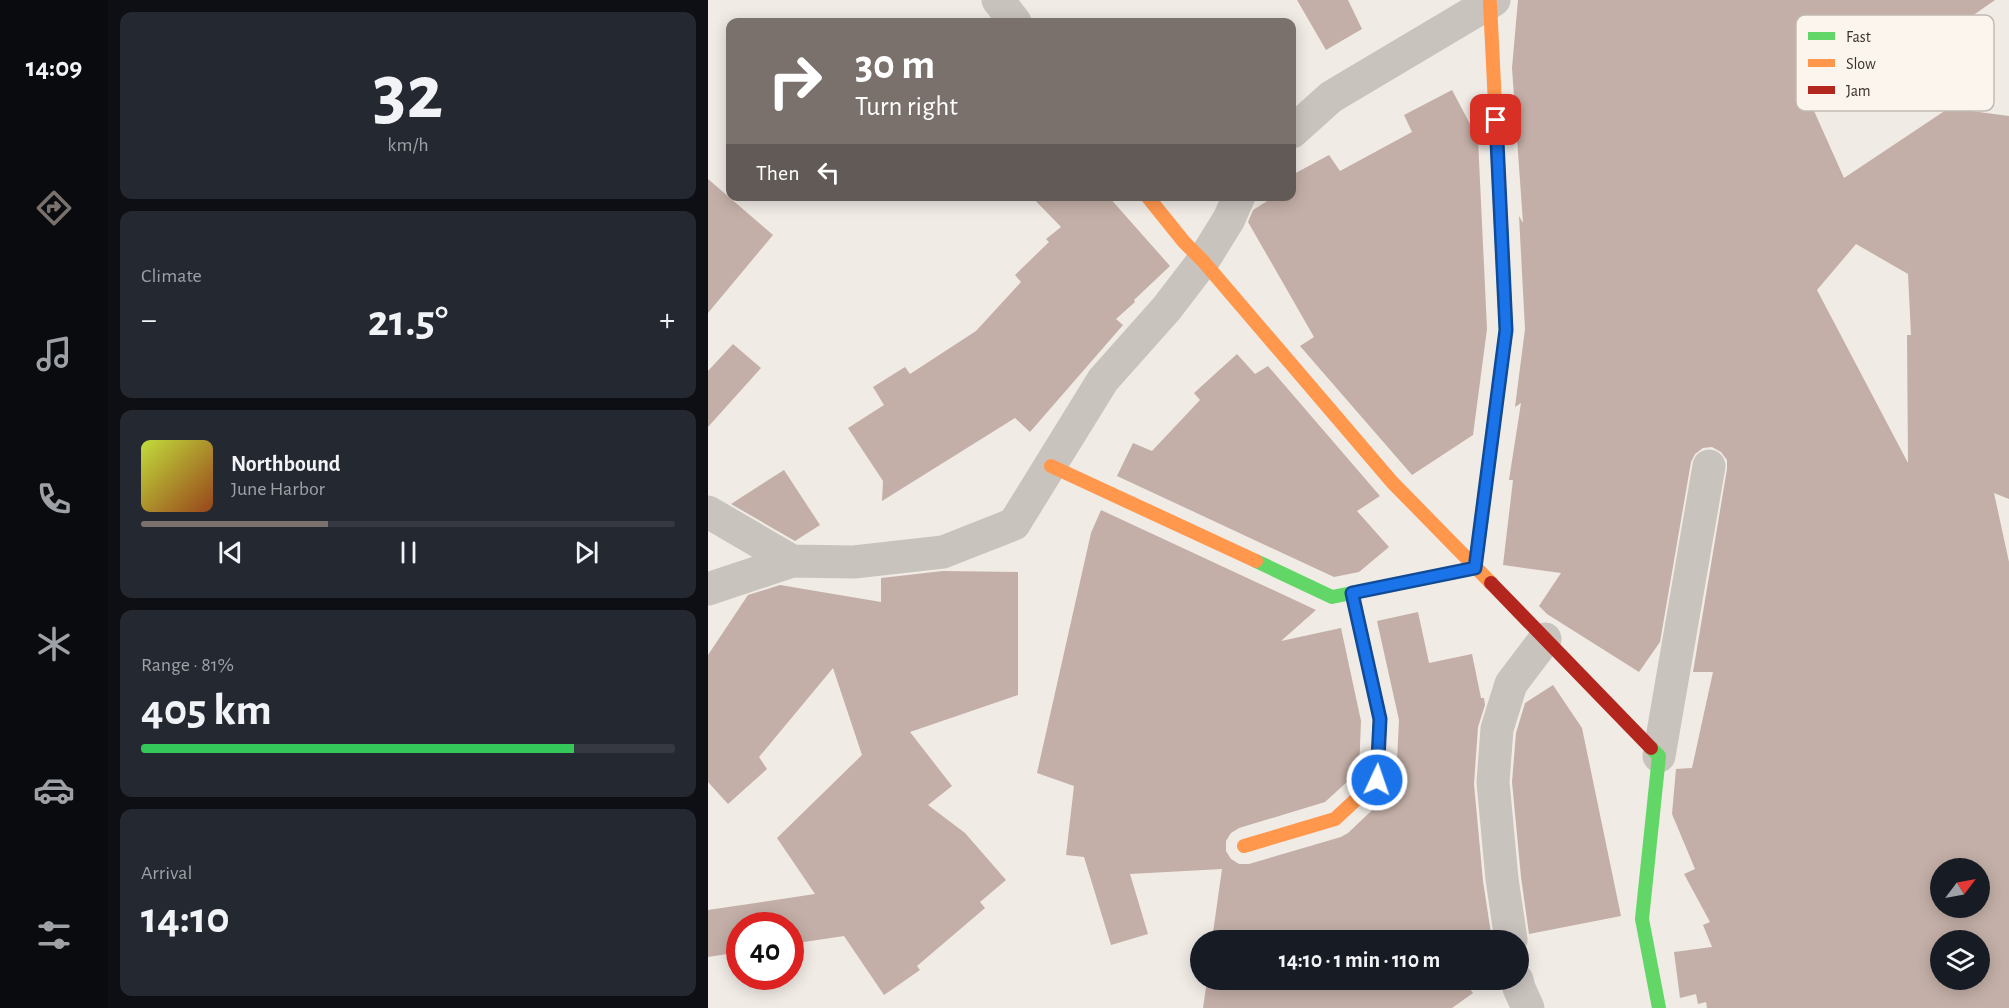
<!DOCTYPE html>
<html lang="en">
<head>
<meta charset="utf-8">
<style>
  :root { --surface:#171b24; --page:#242831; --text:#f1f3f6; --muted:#9ea1a6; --line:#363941; --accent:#7a716c }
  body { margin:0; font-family:"Alegreya Sans",sans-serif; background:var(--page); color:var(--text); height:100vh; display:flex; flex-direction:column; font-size:22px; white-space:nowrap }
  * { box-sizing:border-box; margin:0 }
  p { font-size:20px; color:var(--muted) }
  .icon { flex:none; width:33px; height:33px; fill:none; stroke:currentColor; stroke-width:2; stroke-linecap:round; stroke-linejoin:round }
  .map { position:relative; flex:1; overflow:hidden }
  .details { display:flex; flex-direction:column; gap:12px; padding:12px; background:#0d0f14; width:600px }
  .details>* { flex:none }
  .guide { position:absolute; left:18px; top:18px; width:570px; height:183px; border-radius:12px; box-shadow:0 3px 15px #0003; background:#7a716c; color:#fff; overflow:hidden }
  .needle { width:39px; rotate:58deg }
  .buttons { position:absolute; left:1222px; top:858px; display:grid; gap:12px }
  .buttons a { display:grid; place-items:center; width:60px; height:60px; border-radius:50%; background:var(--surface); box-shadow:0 3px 15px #0003; font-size:30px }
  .speed { position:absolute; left:18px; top:912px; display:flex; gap:12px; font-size:30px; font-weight:700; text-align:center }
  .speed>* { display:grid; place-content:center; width:78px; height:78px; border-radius:50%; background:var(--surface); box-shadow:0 3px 15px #0003; line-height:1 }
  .speed .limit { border:9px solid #d22; background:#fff; color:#111 }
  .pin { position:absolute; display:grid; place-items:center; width:51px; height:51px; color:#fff; margin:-26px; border-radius:12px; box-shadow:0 3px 9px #0006 }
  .me { position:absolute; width:66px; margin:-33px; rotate:3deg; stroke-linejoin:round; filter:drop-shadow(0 0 4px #0008) }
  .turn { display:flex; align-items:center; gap:21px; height:126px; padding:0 30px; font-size:27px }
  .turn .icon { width:78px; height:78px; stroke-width:2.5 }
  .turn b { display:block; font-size:42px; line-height:51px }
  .then { display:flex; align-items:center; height:57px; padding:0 30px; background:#0003; gap:12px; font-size:22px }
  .big { font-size:45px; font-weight:700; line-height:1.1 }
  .details .widget { flex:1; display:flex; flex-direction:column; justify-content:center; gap:9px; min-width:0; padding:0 21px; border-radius:12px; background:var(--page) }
  .details .dial { align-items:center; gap:0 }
  .dial b { font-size:78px; line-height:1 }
  .song { display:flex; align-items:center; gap:18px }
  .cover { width:72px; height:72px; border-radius:9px; background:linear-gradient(135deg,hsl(70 70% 55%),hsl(20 70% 35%)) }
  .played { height:6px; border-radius:3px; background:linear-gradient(90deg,var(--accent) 35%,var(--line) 35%) }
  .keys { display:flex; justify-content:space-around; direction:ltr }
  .heat { display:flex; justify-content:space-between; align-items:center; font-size:33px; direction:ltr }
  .charge { height:9px; border-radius:4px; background:linear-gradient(90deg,#34c759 81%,var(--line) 0) }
  .trip { position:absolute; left:482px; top:930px; width:339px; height:60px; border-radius:30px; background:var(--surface); box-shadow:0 3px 15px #0003; font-weight:700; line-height:60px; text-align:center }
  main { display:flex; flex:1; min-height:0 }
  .tab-bar { display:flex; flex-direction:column; width:108px; justify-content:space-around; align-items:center; background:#090b0e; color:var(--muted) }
  .tab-bar .icon { width:42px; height:42px }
  .tab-bar .selected { color:var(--accent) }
  .tab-bar b { font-size:27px; color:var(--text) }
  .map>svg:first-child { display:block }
  .building { fill:#c3afa7; fill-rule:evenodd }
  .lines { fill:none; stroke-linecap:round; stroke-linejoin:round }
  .street { stroke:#c9c3be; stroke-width:33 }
  .fast { stroke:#63d668; stroke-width:14 }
  .slow { stroke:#ff974d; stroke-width:14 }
  .jam { stroke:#b3261e; stroke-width:14 }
  .route-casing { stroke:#114b97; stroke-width:15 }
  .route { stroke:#1a73e8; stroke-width:10 }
  .key { fill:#fbf5ee; stroke:#c1bab4; stroke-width:1.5 }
  .key-label { font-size:16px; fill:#3b302b }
</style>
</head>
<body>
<main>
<nav class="tab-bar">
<b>14:09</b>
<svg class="icon selected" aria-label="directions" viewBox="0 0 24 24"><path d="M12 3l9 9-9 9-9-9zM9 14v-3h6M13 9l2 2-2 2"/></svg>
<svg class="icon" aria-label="music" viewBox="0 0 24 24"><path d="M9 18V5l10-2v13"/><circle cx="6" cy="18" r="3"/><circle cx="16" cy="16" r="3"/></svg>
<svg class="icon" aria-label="phone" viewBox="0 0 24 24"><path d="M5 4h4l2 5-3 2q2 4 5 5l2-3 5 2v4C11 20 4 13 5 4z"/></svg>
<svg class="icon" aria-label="climate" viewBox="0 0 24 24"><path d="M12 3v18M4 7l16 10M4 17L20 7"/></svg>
<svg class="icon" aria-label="car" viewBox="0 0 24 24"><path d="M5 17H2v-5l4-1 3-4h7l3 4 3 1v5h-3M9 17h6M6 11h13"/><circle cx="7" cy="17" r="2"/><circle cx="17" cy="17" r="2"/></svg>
<svg class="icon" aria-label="filters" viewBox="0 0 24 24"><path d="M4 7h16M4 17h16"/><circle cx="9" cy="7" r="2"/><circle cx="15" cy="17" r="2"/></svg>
</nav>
<section class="details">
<div class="widget dial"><b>32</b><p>km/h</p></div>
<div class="widget"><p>Climate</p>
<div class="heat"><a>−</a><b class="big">21.5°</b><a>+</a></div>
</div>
<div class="widget">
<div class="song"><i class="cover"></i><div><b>Northbound</b><p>June Harbor</p></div></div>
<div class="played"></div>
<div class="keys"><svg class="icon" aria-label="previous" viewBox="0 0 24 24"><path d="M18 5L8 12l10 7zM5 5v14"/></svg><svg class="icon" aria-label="pause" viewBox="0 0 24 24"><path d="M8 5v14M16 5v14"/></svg><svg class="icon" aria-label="next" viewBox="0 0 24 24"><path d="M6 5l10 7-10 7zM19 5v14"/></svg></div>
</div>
<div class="widget"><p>Range · 81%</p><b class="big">405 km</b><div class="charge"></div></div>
<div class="widget"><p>Arrival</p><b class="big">14:10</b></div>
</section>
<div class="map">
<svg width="1301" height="1008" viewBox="0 0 1301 1008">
  <rect width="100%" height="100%" fill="#f0ebe5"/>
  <path class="building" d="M589 0H640L654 29 618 50Z
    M810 0H1287L1244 30 1270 69 1223 99 1188 47 1098 93 1136 178 1241 108 1301 116V499L1286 493 1301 562V1008H999L998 1002 990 1004 988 994 972 998 966 952 1004 947 995 925 1002 922 976 874 987 869 964 814 968 769 984 768 1005 672H985L1019 469V460L1013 452 1004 447 995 448 987 454 983 462 952 642 931 672 839 614 831 606 853 573 795 565 805 480H801L813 403 807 407 817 329 811 216 815 223 804 68ZM1148 244 1200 274 1203 335H1199L1200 463 1109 290ZM1233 868H1272V908H1233ZM1233 940H1272V980H1233Z
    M744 90 770 139 779 329 765 435 704 475 592 346 606 337 540 222 545 210 567 196H584V175L621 155 632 171 704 132 696 115Z
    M0 179 65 235 0 313Z
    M323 196H400L462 266 426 300 427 302 408 319 415 325 322 432 307 418 174 501 175 481 140 428 176 405 165 387 197 367 202 374 268 331 313 282 307 275 341 242 338 239 353 227Z
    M25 344 53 368 0 427V371Z
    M529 354 547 374 560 366 672 496 649 511 681 547 651 572 626 577 409 476 425 443 444 451 492 400 486 393Z
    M76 470 112 525 87 541 23 504Z
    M393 510 608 610 573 641 633 628 653 721 651 771 617 802 531 828 523 833 518 841V851L523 859 531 864H541L633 837 640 833 682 793 688 781 691 720 669 621 710 612 721 663 764 654 773 698H776L777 705 770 727 766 784 775 881 784 940H504L514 869 422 874 440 934 403 945 376 857 358 855 366 786 329 773 383 533Z
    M235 571 310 572V695L202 732 244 786 220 805 257 833 298 880 272 902 277 908 209 966 212 970 176 995 136 936 82 944V926H32V952L0 957V910L107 894 69 838 154 755 125 668 51 757 59 769 20 804 0 782V655L40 595 72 585 173 602V578Z
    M845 685 874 728 913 916 821 934 813 877 804 782 808 733 817 703Z
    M499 980H755L765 993 744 1008H495Z"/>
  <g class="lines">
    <path class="street" d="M290 0 307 22
      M584 132 623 97 786 0
      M0 512 84 561
      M0 589 84 561 146 562 235 552 306 524 395 380 459 308 495 261 521 219 531 196
      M951 756 1001 466
      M803 940 794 879 785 782 789 729 803 684 837 639
      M809 980 811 988 820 1008"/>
    <path class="fast" d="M548 561 624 597 767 568 798 330 792 206
      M943 748 951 756 934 919 951 1008"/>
    <path class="slow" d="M782 3 792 206
      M439 196 476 242 495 261 684 482 783 583
      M343 466 548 561
      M536 846 627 819 669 780 672 719 644 593"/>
    <path class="jam" d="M783 583 943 748"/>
  </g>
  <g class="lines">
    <g class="route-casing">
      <path id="route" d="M669 780 672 719 644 593 767 568 798 330 788 120"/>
    </g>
    <use href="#route" class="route"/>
  </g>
  <rect x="1088" y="15" width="198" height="96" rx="9" class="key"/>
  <rect x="1100" y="32" width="27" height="8" fill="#63d668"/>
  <rect x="1100" y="59" width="27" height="8" fill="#ff974d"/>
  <rect x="1100" y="86" width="27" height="8" fill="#b3261e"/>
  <g class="key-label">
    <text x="1138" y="42">Fast</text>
    <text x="1138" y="69">Slow</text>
    <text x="1138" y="96">Jam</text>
  </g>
</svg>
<div class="buttons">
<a><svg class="needle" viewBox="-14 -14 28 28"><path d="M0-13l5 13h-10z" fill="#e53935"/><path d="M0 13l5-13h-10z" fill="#9ea1a6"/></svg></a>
<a><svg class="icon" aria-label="layers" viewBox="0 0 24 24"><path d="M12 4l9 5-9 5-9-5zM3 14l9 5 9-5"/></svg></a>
</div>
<div class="speed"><div class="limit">40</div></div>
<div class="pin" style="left:788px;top:120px;background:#d93025"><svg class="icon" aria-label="arrive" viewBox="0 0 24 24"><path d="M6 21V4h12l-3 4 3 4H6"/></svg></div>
<svg class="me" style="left:669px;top:780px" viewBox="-20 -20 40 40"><circle r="17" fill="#1a73e8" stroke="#fff" stroke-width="3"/><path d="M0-11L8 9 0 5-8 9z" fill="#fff"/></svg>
<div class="trip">14:10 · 1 min · 110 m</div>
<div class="guide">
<div class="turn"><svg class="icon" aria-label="right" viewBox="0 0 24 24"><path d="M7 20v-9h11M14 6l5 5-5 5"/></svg><div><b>30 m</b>Turn right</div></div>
<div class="then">Then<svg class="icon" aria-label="left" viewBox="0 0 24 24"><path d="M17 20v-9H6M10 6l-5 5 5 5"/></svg></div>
</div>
</div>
</main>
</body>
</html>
